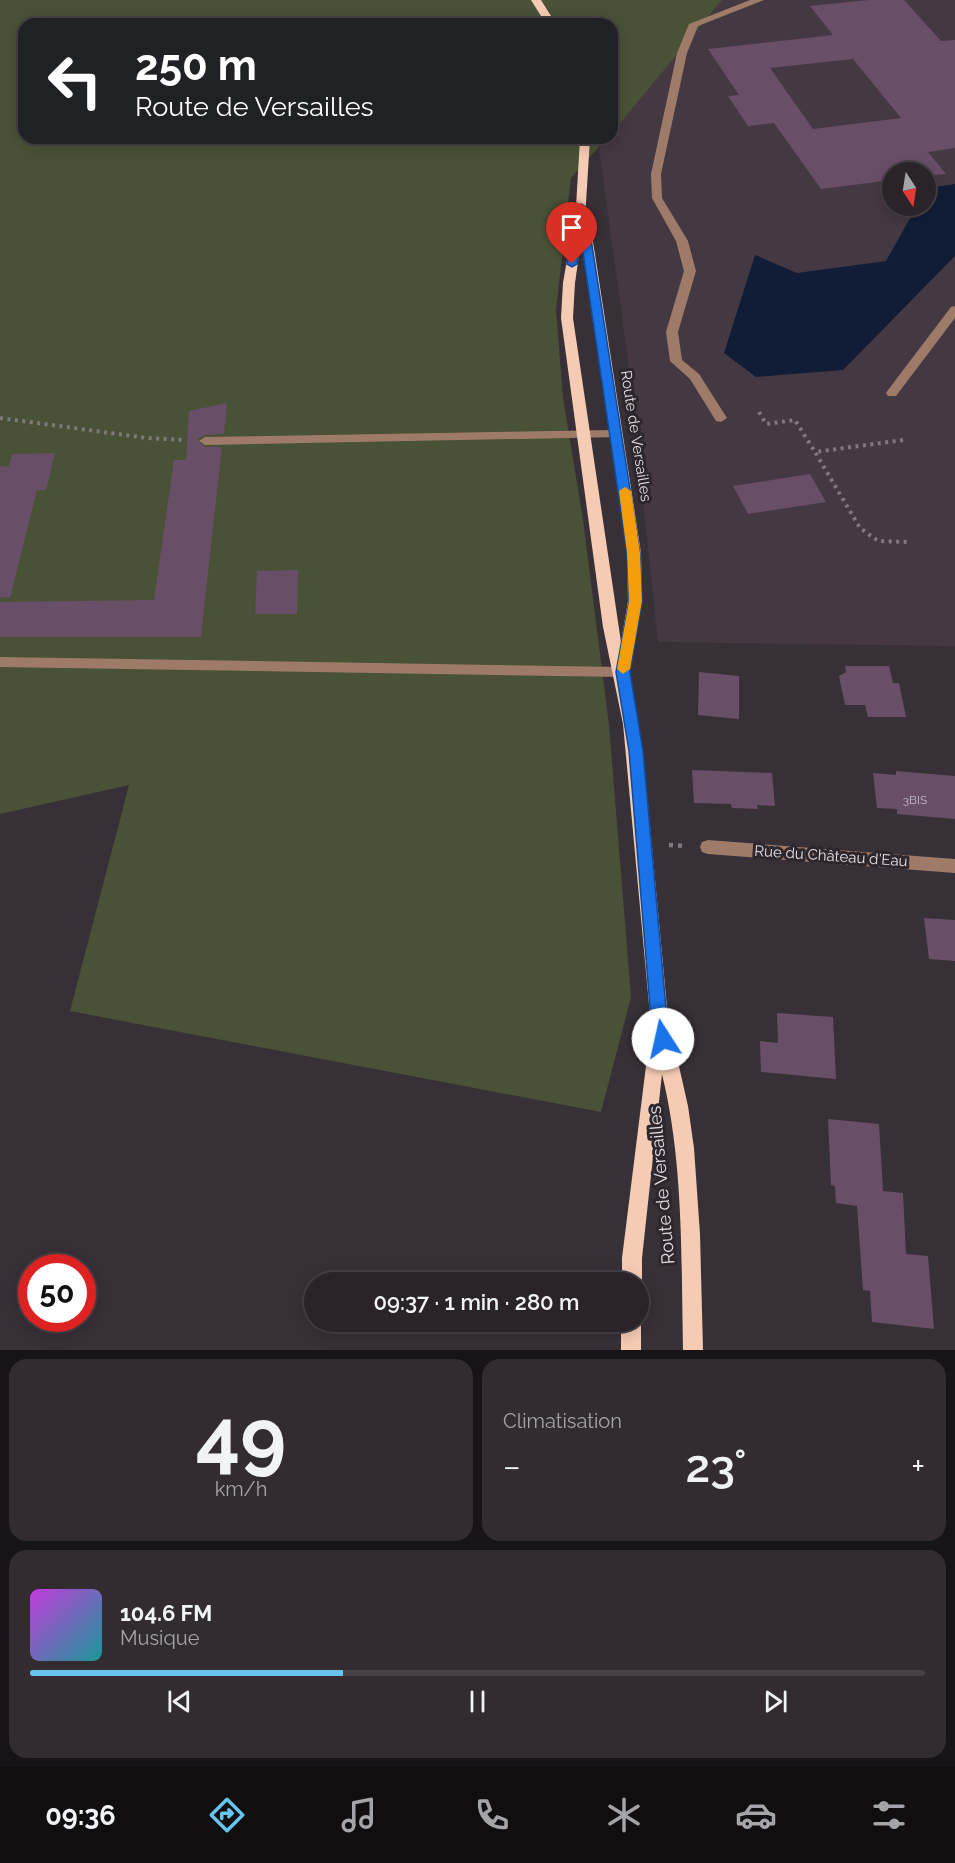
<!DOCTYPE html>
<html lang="fr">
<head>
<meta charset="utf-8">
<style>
  :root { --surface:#2a2429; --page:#322c31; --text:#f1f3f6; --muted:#a5a4a8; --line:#464146; --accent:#66c4ef }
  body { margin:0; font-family:Raleway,sans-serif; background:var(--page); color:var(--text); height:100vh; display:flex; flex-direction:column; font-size:22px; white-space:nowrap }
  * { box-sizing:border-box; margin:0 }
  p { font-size:20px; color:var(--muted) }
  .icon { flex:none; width:33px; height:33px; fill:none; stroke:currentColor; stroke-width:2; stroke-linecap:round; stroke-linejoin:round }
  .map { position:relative; height:1350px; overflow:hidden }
  .details { display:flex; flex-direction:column; gap:9px; padding:9px; background:#171417; flex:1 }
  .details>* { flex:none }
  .top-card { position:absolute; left:18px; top:18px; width:600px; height:126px; border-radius:18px; box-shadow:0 3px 15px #0003,0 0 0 2px var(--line); background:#202124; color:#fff; overflow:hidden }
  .needle { width:39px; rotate:168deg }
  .controls { position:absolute; left:882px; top:162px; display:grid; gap:12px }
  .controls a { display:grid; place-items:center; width:54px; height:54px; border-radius:50%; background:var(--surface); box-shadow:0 3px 15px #0003,0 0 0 2px var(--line); font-size:30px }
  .speed { position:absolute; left:18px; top:1254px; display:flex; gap:12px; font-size:30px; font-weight:700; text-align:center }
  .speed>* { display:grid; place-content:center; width:78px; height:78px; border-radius:50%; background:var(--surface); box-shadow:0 3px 15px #0003,0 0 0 2px var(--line); line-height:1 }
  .speed .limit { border:9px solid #d22; background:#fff; color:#111 }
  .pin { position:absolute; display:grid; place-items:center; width:51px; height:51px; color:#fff; margin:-62px -26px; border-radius:50% 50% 50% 0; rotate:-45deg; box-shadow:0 0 6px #0007 }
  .pin .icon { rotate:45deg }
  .me { position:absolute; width:66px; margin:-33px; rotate:350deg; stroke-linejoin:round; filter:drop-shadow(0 0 4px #0008) }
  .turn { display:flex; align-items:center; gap:21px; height:126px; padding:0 18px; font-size:27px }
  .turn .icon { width:78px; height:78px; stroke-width:2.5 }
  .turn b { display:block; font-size:42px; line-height:51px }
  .big { font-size:45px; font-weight:600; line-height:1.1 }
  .details .widget { flex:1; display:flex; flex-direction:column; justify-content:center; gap:9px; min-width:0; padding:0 21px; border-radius:18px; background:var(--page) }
  .details .dial { align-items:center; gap:0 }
  .dial b { font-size:78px; line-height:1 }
  .song { display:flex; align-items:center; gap:18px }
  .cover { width:72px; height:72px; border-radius:9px; background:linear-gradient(135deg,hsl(290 70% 55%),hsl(180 70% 35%)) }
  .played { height:6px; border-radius:3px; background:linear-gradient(90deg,var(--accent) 35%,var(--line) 35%) }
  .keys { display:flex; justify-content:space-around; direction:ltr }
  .heat { display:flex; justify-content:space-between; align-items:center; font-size:33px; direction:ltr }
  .details .tiles { flex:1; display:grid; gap:9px; grid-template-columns:1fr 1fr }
  .widget:last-child { grid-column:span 2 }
  .trip { position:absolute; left:304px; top:1272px; width:345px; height:60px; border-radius:30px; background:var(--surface); box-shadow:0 3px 15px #0003,0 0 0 2px var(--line); font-weight:600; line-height:60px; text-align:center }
  .menu { display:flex; height:96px; justify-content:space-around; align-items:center; background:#110e10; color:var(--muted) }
  .menu .icon { width:42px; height:42px }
  .menu .current { color:var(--accent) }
  .menu b { font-size:27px; color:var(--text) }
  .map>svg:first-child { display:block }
  .built { fill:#443843; fill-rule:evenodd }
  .green { fill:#495236 }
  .water { fill:#111d37 }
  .building { fill:#694e67; fill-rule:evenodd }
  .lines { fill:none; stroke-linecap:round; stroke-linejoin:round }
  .path-far1 { stroke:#7f787e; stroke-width:4; stroke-dasharray:3 4.5; stroke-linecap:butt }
  .path { stroke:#7f787e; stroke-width:4.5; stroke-dasharray:4 5; stroke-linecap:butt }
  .minor { fill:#9e7b69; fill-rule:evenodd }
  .major { fill:#f5cbb4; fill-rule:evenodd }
  .route { fill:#1a73e8; stroke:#114b97; stroke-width:1.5 }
  .slow { fill:#f59e0b }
  .labels { text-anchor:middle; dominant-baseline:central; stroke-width:6; stroke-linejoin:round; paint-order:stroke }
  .number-label { font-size:12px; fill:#c4bac4 }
  .street-label { font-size:15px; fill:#e3dee3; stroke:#2d262d }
  .near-street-label { font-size:18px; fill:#e3dee3; stroke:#2d262d }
</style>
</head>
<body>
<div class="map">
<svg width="955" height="1350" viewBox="0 0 955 1350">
  <rect width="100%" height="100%" fill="#383037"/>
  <path class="built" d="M722 0H955V646L658 642 629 368 599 148 607 138H612V132ZM892 172H926V206H892Z"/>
  <path class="green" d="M0 0H722L612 133V24H24V138H607L571 178 556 310 563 398 583 520 609 725 631 997 601 1112 70 1011 129 785 0 814Z"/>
  <path class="water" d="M955 184V256L843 370 756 377 724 353 755 255 797 273 886 261 917 206H926L927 188Z"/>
  <path class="building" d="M869 0H904L941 41 955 40V148L928 152 946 174 926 176V172H892V180L821 189 774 123 748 126 728 96 739 95 708 49 833 35 810 6ZM853 59 901 118 813 129 770 68Z
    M227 403 224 434 205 435 197 440 205 447H222L201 637H0V602L154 600 174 460H186L189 411Z
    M55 453 46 490H37L10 598 0 597V466L9 467 12 454Z
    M810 474 826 502 748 514 733 486Z
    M298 570 297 614H255L257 571Z
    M845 666H889L893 683H899L906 717H868L865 705H845L839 676 846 672Z
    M699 672 739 676V719L698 715Z
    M692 770 772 773 775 806 757 805 758 809 732 808 731 804 694 803Z
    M896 771 955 776V819L897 814V809L877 808 873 773 896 775Z
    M924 918 955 920V961L929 959Z
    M777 1013 833 1017 836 1079 761 1072 760 1041 778 1043Z
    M828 1119 879 1124 883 1191 903 1193 906 1254 928 1256 934 1329 872 1322 870 1291 863 1290 857 1206 836 1203 835 1186 831 1185Z"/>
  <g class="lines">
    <path class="path-far1" d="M759 412 766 424 795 420 815 452
      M0 418 147 438 184 440
      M903 440 815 452 860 528 878 541 908 542"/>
    <path class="path" d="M669 845 685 846"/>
    <path class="minor" d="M750 0H764L698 26 687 53 661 174 662 198 688 241 696 271 678 332 682 360 699 374 727 418 721 422 716 421 690 379 670 361 666 332 684 271 676 241 652 198 651 174 677 53 689 24Z
      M955 306V318L896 396H888L886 393 888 390 951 307Z
      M615 430 621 434 620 437 205 445 199 441 205 437Z
      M0 657 623 667 628 668 630 672 628 676 623 677 0 667Z
      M708 840 955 859V873L708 854 702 852 700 847 702 842Z"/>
    <path class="major" d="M531 0H541L556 24H546Z
      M580 138H590L585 219 590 222 641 553 642 601 631 667 628 671 645 772 668 1018 688 1106 694 1148 700 1234 703 1350H683C681 1259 684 1164 662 1074L642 1258V1282L639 1289V1282H622V1258L651 1026 623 724 603 627 561 318 563 283 576 207ZM581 241 627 553 628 601 621 642 573 318 575 283Z
      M639 1316 641 1322V1350H621V1322H639Z"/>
  </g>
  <path class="route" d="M581 204 586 207 640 553 642 601 630 672 643 751 667 1019 672 1039 669 1044 663 1046 658 1044 651 1019 629 751 616 672 629 601 627 553 581 239 577 264 572 267 567 264 576 207Z"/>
  <path class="slow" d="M625 487 631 491 640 553 642 601 630 669 623 674 617 669 629 601 627 553 619 491Z"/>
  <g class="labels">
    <g class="number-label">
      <text x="915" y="800">3BIS</text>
    </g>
    <g class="street-label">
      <text transform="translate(636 436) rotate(81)">Route de Versailles</text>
      <text transform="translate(831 856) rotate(4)">Rue du Château d'Eau</text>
    </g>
    <g class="near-street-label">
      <text transform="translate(661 1185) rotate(-95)">Route de Versailles</text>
    </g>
  </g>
</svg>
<div class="controls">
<a><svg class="needle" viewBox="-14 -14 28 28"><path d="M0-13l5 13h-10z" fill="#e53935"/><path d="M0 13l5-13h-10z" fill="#a5a4a8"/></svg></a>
</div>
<div class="speed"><div class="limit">50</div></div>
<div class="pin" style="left:572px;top:264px;background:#d93025"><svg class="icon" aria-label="arrive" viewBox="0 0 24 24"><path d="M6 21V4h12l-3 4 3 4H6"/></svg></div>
<svg class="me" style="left:663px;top:1039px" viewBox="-20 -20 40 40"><circle r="19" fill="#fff"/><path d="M0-13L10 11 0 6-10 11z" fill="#1a73e8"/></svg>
<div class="trip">09:37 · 1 min · 280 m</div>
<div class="top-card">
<div class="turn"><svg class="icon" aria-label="left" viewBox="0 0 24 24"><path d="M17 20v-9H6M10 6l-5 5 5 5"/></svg><div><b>250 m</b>Route de Versailles</div></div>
</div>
</div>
<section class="details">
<div class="tiles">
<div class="widget dial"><b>49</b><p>km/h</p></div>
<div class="widget"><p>Climatisation</p>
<div class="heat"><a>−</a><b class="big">23°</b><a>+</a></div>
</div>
<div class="widget">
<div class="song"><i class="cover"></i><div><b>104.6 FM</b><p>Musique</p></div></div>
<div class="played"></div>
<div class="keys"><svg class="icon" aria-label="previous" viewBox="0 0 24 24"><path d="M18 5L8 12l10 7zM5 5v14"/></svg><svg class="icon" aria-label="pause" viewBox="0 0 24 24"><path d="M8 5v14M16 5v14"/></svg><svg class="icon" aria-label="next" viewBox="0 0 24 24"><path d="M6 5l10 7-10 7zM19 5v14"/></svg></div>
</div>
</div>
</section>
<nav class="menu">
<b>09:36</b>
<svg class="icon current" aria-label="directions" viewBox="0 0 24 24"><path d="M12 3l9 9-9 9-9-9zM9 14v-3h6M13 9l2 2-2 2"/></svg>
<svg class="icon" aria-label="music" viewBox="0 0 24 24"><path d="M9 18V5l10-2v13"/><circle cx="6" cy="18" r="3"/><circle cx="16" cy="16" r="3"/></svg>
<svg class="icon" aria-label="phone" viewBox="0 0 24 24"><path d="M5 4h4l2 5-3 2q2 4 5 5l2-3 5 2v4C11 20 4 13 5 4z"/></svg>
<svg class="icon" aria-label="climate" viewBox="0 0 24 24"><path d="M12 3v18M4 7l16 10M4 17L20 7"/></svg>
<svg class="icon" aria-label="car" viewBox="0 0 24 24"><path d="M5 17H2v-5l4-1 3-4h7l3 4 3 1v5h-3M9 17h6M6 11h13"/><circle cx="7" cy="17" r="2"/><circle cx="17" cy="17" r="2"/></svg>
<svg class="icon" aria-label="filters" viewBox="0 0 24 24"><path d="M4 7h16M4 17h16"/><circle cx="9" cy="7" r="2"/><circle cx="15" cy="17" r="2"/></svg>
</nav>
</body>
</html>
